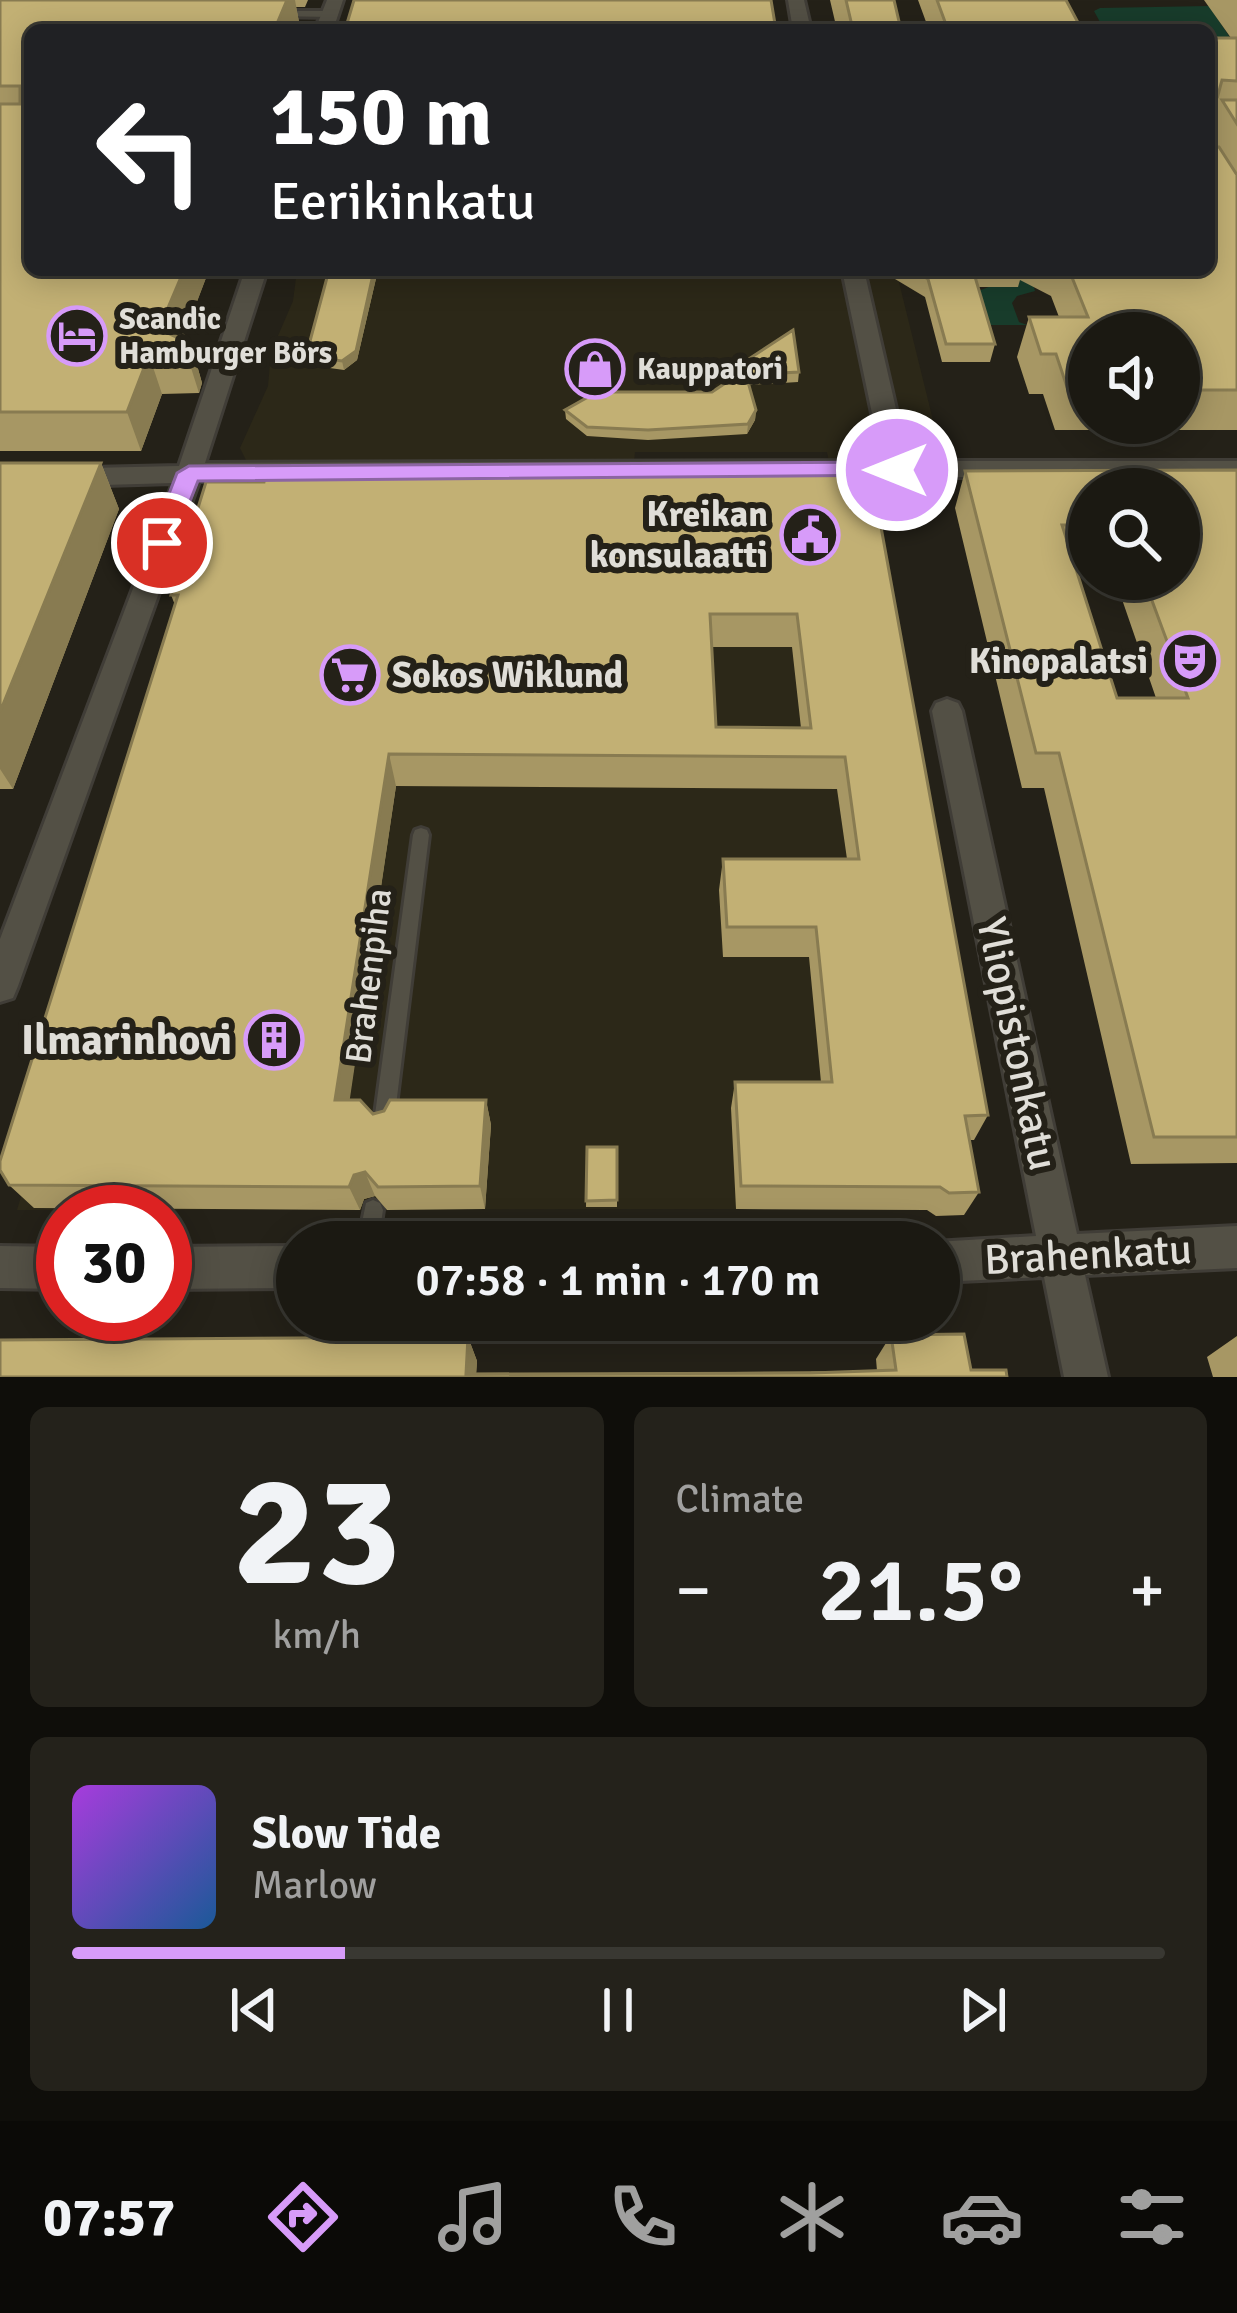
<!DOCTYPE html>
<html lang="en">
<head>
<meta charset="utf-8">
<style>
  :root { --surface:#1b1912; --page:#24221b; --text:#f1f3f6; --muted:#a0a09f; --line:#393832; --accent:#d79bf9 }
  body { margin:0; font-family:Signika,sans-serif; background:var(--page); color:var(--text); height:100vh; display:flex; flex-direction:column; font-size:45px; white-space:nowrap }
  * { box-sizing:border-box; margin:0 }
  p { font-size:39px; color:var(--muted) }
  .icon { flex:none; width:66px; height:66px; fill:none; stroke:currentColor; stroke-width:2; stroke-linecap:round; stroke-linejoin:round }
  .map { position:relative; height:1377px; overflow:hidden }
  .drawer { display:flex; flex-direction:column; gap:30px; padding:30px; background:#0f0e0a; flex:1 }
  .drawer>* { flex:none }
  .banner { position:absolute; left:24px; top:24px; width:1191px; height:252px; border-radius:18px; box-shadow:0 6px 30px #0003,0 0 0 3px var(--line); background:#202124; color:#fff; overflow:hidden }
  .fabs { position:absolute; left:1068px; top:312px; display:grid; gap:24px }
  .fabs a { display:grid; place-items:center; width:132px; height:132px; border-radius:50%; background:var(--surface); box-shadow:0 6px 30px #0003,0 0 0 3px var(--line); font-size:60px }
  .speed { position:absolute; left:36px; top:1185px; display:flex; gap:24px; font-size:60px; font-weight:700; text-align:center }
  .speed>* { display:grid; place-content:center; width:156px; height:156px; border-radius:50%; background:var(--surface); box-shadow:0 6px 30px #0003,0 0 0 3px var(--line); line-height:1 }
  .speed .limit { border:18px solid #d22; background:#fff; color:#111 }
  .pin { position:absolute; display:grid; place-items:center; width:102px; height:102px; color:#fff; margin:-51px; border:6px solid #fff; border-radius:50%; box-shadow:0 3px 12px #0007 }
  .me { position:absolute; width:132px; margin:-66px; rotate:270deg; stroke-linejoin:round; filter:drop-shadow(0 0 9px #0008) }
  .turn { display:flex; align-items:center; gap:42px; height:252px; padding:0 48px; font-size:54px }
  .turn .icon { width:156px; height:156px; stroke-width:2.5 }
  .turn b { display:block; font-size:84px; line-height:102px }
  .big { font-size:90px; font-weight:600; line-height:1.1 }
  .drawer .widget { flex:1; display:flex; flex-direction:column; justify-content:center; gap:18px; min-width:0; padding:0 42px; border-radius:18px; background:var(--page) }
  .drawer .dial { align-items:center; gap:0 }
  .dial b { font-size:156px; line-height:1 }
  .song { display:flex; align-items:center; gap:36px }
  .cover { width:144px; height:144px; border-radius:18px; background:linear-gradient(135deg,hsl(280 70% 55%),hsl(210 70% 35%)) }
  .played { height:12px; border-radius:6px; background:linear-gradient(90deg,var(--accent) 25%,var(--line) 25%) }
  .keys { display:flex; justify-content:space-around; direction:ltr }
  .heat { display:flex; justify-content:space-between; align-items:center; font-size:66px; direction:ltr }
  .drawer .tiles { flex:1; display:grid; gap:30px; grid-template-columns:1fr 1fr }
  .widget:last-child { grid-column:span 2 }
  .trip { position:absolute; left:276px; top:1221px; width:684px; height:120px; border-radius:60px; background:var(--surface); box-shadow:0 6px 30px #0003,0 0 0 3px var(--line); font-weight:600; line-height:120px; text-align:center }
  .tabs { display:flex; height:192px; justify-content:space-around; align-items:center; background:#0b0a07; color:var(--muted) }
  .tabs .icon { width:84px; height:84px }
  .tabs .active { color:var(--accent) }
  .tabs b { font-size:54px; color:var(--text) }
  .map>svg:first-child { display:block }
  .built { fill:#2c2818 }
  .green { fill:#183c2b }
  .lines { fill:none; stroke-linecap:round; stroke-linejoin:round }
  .lane-casing { stroke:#403d37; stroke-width:6 }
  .street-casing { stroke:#403d37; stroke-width:6 }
  .lane { fill:#535045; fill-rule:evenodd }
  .street { fill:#535045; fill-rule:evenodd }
  .wall { fill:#a79764; fill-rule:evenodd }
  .shaded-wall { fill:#887b51 }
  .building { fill:#c2b074; stroke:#887b51; stroke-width:3; fill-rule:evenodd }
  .route { fill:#d79bf9; stroke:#8c65a2; stroke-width:3 }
  .labels { text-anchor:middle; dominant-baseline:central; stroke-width:12; stroke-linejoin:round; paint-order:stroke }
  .far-poi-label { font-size:30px; font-weight:bold; fill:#e0ded8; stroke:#242118; text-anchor:start }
  .poi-label { font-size:36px; font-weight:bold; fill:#e0ded8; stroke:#242118; text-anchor:end }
  .street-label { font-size:36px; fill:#e0ded8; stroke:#242118 }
  .near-poi-label { font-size:42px; font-weight:bold; fill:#e0ded8; stroke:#242118; text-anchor:end }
  .near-street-label { font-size:42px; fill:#e0ded8; stroke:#242118 }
</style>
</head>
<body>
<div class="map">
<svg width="1237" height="1377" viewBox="0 0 1237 1377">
  <rect width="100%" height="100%" fill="#242118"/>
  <path class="built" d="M297 270H896L943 461H829L827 452H635L634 461 246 460 240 448 268 386 271 352 293 301Z
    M864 506 947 1141 736 1209 17 1210 224 518Z"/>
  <path class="green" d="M1209 6 1237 48 1209 61V30H1078L1073 22H1100L1094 11 1100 8Z
    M1029 272 1035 291 1017 296 1012 303 1019 322 1027 325H981L978 291Z"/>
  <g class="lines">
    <g class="lane-casing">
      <path id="lane" d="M279 11H330L334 14 330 17 276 16 275 14Z
        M421 828 427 830 429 835 394 1122 391 1129 384 1131 377 1129 374 1122 413 835 415 830Z
        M373 1200 380 1203 383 1210 378 1242H358L366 1203Z"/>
    </g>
    <g class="street-casing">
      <path id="street" d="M327 0H343L333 30H315Z
        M788 0H804L811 30H793Z
        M245 270H267L205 463 882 461 842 270H864L908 461H1237V477H912L914 487 901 496 892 493 886 477 199 481 18 986 13 998 0 1002V939L173 483 0 488V470L179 466Z
        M947 699 958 703 962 711 1077 1234 1237 1226V1268L1085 1275 1108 1377H1064L1044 1277 939 1282V1242H935L1036 1236 932 711 936 703Z
        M0 1246 63 1247V1289L0 1288Z
        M297 1246V1288L165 1289V1247Z"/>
    </g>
    <use href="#lane" class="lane"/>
    <use href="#street" class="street"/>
  </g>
  <path class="wall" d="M0 0H308L305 7H296L299 22 295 30H30V270H209L182 340 191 344 202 383 199 393 162 394 141 451H0Z
    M830 0H894L901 30H837Z
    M918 0H1066L1082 30H929Z
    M1204 0H1237V430H1055L1043 394H1029L1017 357 1029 317H1059L1051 296 1020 280 1018 287H978L995 344 990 362H942L925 297 880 270H1209L1213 147 1209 140V135L1215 118H1210L1209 120V38H1231ZM1089 333H1179V423H1089Z
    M329 270H378L357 360 344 370 308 365 306 356Z
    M799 372 798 382 749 385 756 410 755 420 747 434 648 440 587 436 566 419 565 410 712 392 721 386V377Z
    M0 463H101L119 509 13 789H0Z
    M1237 470V1163L1131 1164 1044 788H1022L955 508 965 471ZM1089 489 1179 579H1115L1156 698H1117L1074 562H1089Z
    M871 472 988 1115 974 1140H970L979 1192 964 1215 936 1216 927 1210 736 1209 731 1108 735 1082H821L809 957H723L719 890 723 859H847L837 789 396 786 349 1100 373 1114 486 1100 491 1125 485 1209 387 1210 375 1196 364 1199 360 1210 34 1208 9 1185 175 605 171 595ZM712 647H792L801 728 716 727Z
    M587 1147H617V1207H586Z
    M891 1335 971 1370 1007 1377H0L468 1337 477 1361 476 1374 877 1371 876 1359Z
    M1237 1336V1377H1213L1207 1357Z"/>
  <path class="shaded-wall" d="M287 0H295L299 22 295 30H276V26Z
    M184 270H209L177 355 159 329Z
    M374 270H378L357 360 344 370 342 361Z
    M191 344 202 383 199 393 187 355Z
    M149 355 162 394 141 451 127 412Z
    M756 410 755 420 747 434 748 424Z
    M101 463 119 509 13 789 0 769V712Z
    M389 754 396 786 346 1125 335 1100Z
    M486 1100 491 1125 485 1209 480 1186Z
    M365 1172 375 1196 364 1199 360 1210 349 1187 354 1175Z
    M468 1337 477 1361 476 1377 466 1374Z"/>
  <path class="building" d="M0 0H287L276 26H259L257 30H30V270H184L159 329 191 344 187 355H149L127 412H0V104H20V86H0Z
    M354 0H771L776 30H345Z
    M846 0H894L901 30H853Z
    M937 0H1066L1082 30H948Z
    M1209 38H1237V81L1222 80 1218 95 1209 81Z
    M1222 100H1237V124Z
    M1209 147H1219L1237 175V390H1179V333H1089V390H1068L1056 354H1041L1029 317H1088L1069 270H1209Z
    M329 270H374L356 351 342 361 306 356Z
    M913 270H973L995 344H946L928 279Z
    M793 330 799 372 746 375 756 410 748 424 648 430 587 427 565 410 597 392H712L736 376 721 377Z
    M0 463H101L0 712Z
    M1237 470V1137H1154L1059 753H1036L965 471ZM1089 489H1179V579H1144L1188 698H1117L1062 525H1089Z
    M871 472 988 1115 965 1116 979 1192 949 1193 940 1187 741 1186 735 1082H832L816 927H727L723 859H859L845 757 389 754 335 1100H360L373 1114 384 1111 390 1100H486L480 1186 378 1187 365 1172 354 1175 349 1187 9 1185 0 1170V1161L178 595H171L206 482H264L266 473ZM710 614H797L811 728 716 727Z
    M587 1147H617V1200L586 1201Z
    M964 1334 971 1370H1006L1007 1377H0V1340L468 1337 466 1374 811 1373 896 1370 891 1335Z"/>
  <path class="route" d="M897 462 909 470 905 475 198 481 171 549H154L150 543 177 473 189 466Z"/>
  <defs>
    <g id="hotel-ring" transform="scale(3)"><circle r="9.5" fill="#242118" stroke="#d79bf9" stroke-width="1.5"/><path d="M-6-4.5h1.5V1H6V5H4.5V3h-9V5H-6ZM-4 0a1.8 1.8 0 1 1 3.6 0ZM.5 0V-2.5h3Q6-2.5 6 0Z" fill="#d79bf9"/></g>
    <g id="shop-ring" transform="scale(3)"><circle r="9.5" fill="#242118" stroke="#d79bf9" stroke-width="1.5"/><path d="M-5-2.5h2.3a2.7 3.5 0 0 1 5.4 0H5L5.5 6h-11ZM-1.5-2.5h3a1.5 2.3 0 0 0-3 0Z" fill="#d79bf9"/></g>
    <g id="civic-ring" transform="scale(3)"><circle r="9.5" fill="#242118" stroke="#d79bf9" stroke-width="1.5"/><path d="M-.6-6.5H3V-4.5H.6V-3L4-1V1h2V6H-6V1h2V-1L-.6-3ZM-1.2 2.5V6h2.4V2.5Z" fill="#d79bf9"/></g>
    <g id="theatre-ring" transform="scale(3)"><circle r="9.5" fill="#242118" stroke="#d79bf9" stroke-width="1.5"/><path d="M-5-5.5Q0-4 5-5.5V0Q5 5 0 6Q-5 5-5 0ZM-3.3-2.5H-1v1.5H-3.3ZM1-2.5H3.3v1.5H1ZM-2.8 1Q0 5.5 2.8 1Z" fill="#d79bf9"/></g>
    <g id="supermarket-ring" transform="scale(3)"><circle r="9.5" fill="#242118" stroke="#d79bf9" stroke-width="1.5"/><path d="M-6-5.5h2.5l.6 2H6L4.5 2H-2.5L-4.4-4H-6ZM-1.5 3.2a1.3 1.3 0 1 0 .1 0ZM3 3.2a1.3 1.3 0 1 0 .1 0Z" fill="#d79bf9"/></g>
    <g id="building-ring" transform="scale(3)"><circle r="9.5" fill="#242118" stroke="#d79bf9" stroke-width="1.5"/><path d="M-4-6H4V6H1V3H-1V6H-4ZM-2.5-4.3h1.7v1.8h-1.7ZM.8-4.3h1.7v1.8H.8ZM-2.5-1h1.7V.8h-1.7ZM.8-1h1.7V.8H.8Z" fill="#d79bf9"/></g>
  </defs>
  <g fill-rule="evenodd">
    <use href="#hotel-ring" x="77" y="336"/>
    <use href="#shop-ring" x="595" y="369"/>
    <use href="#civic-ring" x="810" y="535"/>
    <use href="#theatre-ring" x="1190" y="661"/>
    <use href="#supermarket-ring" x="350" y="675"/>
    <use href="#building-ring" x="274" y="1040"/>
  </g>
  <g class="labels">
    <g class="far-poi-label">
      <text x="119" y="319">Scandic<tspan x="119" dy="34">Hamburger Börs</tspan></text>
      <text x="637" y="369">Kauppatori</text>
    </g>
    <g class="poi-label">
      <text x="768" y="514">Kreikan<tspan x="768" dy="41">konsulaatti</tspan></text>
      <text x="1148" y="661">Kinopalatsi</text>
      <text x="392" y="675" text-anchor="start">Sokos Wiklund</text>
    </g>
    <g class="street-label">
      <text transform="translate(369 976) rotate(-83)">Brahenpiha</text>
    </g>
    <g class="near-poi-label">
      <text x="232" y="1040">Ilmarinhovi</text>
    </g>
    <g class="near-street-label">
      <text transform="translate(1017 1044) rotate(78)">Yliopistonkatu</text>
      <text transform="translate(1088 1255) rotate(-3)">Brahenkatu</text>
    </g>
  </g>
</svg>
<div class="fabs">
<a><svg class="icon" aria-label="sound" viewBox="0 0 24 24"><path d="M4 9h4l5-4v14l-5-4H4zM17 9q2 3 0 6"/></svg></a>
<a><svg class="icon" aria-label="search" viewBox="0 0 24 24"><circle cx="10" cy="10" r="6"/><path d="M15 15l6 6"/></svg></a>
</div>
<div class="speed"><div class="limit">30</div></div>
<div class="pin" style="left:162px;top:543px;background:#d93025"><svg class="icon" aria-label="arrive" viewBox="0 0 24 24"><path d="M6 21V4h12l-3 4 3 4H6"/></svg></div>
<svg class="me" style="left:897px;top:470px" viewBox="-20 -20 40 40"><circle r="17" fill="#d79bf9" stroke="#fff" stroke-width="3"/><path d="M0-11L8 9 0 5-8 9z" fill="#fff"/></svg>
<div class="trip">07:58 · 1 min · 170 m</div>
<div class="banner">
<div class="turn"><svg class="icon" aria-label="left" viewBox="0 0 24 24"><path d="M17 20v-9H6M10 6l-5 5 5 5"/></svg><div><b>150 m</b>Eerikinkatu</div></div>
</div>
</div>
<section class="drawer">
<div class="tiles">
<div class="widget dial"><b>23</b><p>km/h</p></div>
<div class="widget"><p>Climate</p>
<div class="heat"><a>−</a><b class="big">21.5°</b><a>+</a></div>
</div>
<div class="widget">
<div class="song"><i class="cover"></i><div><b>Slow Tide</b><p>Marlow</p></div></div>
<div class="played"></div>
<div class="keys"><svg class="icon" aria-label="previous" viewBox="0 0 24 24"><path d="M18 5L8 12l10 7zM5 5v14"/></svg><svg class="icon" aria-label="pause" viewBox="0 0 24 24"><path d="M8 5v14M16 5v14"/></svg><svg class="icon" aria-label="next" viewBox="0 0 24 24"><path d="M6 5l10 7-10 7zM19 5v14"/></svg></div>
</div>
</div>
</section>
<nav class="tabs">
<b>07:57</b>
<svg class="icon active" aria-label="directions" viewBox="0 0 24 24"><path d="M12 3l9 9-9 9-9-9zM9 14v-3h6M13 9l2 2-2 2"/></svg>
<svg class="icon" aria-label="music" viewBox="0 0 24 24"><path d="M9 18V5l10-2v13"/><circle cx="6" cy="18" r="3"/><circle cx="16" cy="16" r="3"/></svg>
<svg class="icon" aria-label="phone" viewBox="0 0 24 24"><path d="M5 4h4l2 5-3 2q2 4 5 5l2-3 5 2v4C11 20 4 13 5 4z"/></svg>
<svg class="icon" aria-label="climate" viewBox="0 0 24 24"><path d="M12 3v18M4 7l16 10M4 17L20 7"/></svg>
<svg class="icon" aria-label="car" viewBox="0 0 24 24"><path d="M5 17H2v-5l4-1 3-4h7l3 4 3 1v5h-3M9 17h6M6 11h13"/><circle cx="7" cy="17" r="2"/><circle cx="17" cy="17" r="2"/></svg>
<svg class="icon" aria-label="filters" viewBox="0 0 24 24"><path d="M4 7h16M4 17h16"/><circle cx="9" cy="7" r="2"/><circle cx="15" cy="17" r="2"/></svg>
</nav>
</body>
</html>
